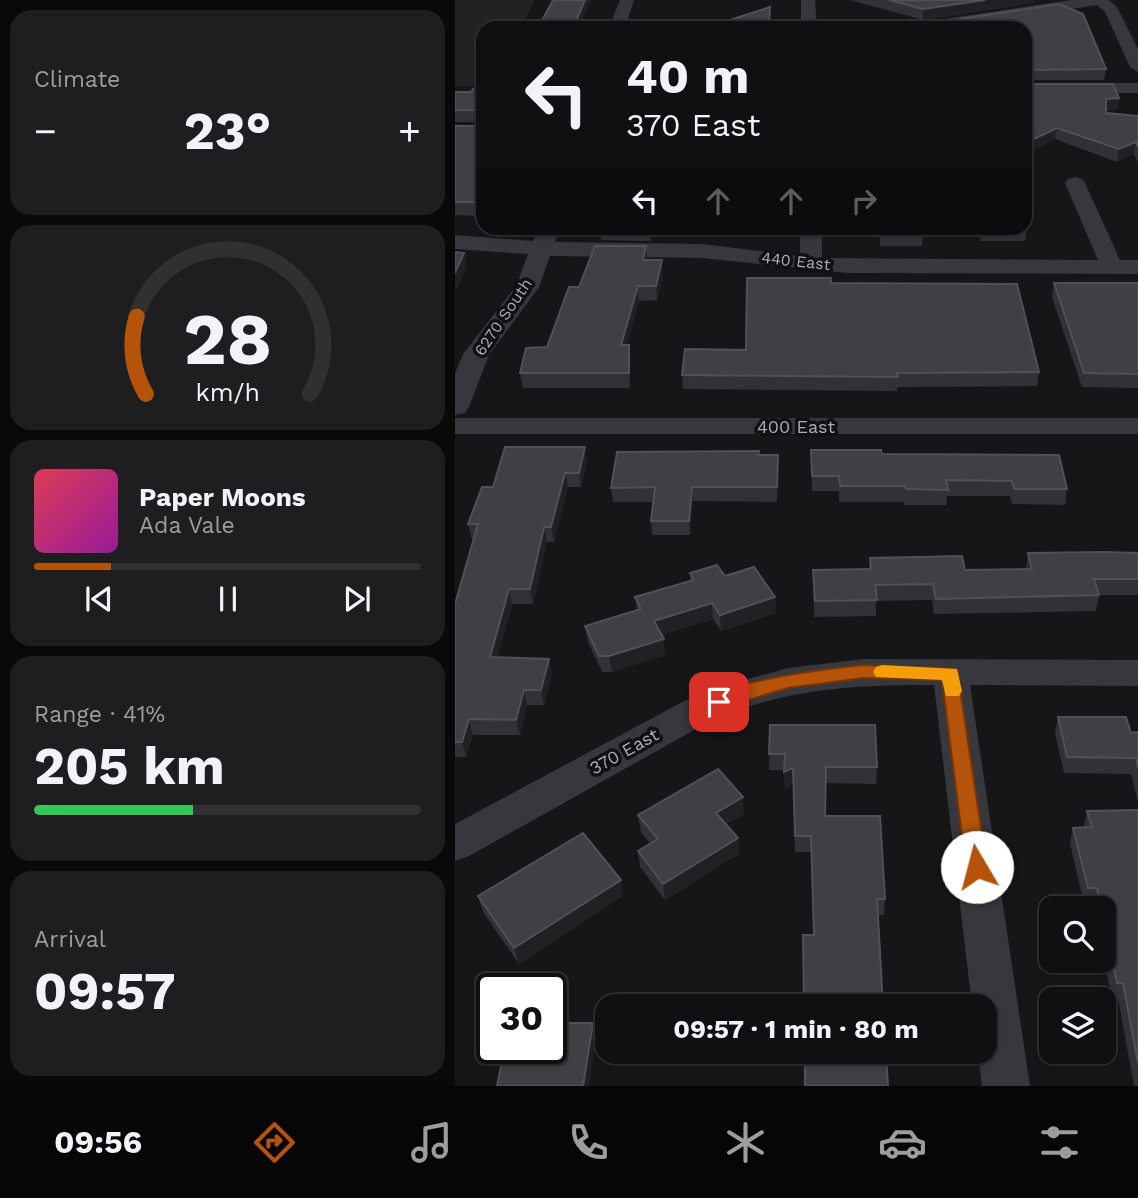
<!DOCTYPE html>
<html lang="en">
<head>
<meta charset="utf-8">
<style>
  :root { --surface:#101012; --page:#1e1e20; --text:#f1f3f6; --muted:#9c9d9f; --line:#303032; --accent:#b45309 }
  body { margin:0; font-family:"Work Sans",sans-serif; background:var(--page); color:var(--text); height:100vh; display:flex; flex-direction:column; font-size:26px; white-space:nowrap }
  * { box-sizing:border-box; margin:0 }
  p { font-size:23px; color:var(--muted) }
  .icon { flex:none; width:38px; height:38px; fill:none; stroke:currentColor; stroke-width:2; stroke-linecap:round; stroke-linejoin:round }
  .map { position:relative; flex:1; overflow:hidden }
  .sheet { display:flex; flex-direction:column; gap:10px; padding:10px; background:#09090a; width:455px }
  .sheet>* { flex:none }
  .top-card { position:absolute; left:21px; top:21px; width:556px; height:214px; border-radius:21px; box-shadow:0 2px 5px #0004,0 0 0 2px var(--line); background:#101012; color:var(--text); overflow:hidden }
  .controls { position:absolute; left:584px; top:896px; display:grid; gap:14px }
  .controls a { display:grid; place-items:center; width:77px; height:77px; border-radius:14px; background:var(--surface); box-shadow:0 2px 5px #0004,0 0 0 2px var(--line); font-size:35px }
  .speed { position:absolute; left:21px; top:973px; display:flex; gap:14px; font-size:35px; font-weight:700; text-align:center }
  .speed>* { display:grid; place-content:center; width:91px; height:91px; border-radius:50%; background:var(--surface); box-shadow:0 2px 5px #0004,0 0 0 2px var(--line); line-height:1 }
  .speed .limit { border:4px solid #111; border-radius:10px; background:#fff; color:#111 }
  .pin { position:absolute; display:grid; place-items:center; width:60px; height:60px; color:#fff; margin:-30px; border-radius:14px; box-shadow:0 4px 10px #0006 }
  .me { position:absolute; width:77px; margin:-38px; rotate:352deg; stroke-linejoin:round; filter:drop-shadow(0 0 5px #0008) }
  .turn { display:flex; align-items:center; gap:24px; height:147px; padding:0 35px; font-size:32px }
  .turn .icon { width:91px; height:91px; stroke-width:2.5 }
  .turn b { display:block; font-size:49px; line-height:60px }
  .lanes { display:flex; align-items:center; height:66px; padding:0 35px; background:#0003; justify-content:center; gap:35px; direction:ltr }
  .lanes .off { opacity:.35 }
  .big { font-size:52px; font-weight:700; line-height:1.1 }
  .sheet .card { flex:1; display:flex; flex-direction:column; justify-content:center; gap:10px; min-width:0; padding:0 24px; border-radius:21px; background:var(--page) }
  .sheet .dial { align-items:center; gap:0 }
  .dial svg { height:182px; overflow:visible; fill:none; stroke:var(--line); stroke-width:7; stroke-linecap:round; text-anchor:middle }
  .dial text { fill:var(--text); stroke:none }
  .song { display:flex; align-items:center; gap:21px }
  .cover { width:84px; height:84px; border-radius:10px; background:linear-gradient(135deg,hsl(350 70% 55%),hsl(300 70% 35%)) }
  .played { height:7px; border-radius:4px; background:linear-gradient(90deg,var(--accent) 20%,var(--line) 20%) }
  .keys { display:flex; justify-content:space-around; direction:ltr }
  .heat { display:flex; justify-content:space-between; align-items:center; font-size:38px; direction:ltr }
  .charge { height:10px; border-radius:5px; background:linear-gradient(90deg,#34c759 41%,var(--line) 0) }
  .trip { position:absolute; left:140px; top:994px; width:402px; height:70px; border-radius:21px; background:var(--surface); box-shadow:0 2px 5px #0004,0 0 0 2px var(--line); font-weight:700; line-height:70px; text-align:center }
  .tab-bar { display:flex; height:112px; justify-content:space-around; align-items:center; background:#060607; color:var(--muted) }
  .tab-bar .icon { width:49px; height:49px }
  .tab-bar .current { color:var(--accent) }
  .tab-bar b { font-size:32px; color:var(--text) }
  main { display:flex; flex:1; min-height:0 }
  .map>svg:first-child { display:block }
  .built { fill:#222225 }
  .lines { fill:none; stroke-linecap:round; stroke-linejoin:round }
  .street { fill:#37383d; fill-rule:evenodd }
  .wall { fill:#323236 }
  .shaded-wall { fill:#212124 }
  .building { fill:#3f3f44; stroke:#4f5156; stroke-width:2 }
  .route { fill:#b45309; stroke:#753606; stroke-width:2 }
  .slow { fill:#f59e0b }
  .labels { text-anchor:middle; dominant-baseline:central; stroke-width:7; stroke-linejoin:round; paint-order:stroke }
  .far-street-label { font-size:16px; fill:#a8adb8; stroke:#111113 }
  .street-label { font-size:18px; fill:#a8adb8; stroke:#111113 }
</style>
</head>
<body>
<main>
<section class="sheet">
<div class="card"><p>Climate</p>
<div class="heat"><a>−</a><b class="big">23°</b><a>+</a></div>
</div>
<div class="card dial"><svg viewBox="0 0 100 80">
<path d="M14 69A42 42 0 1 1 86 69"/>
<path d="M14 69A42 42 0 0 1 10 35" stroke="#b45309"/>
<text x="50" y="56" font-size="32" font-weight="700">28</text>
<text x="50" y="72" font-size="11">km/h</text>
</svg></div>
<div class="card">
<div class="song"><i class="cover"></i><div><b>Paper Moons</b><p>Ada Vale</p></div></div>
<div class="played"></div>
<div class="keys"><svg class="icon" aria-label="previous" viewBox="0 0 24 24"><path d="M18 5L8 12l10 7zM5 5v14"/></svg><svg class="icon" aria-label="pause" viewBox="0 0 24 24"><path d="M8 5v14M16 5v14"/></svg><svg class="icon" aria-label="next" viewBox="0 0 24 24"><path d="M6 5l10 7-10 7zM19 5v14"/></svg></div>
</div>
<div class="card"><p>Range · 41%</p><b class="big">205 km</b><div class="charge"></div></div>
<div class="card"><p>Arrival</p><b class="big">09:57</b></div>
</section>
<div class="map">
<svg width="683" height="1086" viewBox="0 0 683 1086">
  <rect width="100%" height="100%" fill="#161618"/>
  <path class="built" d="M0 0H80L66 28H28V86H0Z"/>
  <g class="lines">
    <path class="street" d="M165 0H179L170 28H154Z
      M346 0H360L362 28H346Z
      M616 0H654L662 7 683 49V72L675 67 650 12 642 5 492 28H454L462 23Z
      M570 83H683V93H570Z
      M620 177 627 179 630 183 665 260H683V274L392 273 247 258 95 256 84 287 34 355 14 407 10 413 0 415V374L8 354 61 286 73 254 0 249V235L78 241 84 228H102L104 231 100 242 247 244 345 256V228H367V258L643 260 610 183 613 179Z
      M0 418H683V434H0Z
      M408 659 683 660V686L515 685 575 1086H527L523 1052H530V1006H517L479 685C397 685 334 688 257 720L14 856 0 861V824L231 700 271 685 333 668Z"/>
  </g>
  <path class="wall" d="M395 0H580L579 3 468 20Z
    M604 4 651 69 649 80H570V28H503L504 19Z
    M570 84 664 98 662 109 651 111V113L683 116V163L679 154 662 162 600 139 570 155Z
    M28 89V216L0 215V126H28V122H0V92H16Z
    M145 228H199L196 241 146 240Z
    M414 228H467L468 233 467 246H425L424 228Z
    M523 228H572L570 241H526Z
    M191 246 192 260 208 274 202 300 184 301 172 345 175 360V388H68L65 373 92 347 124 287Z
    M376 283 584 372 582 386 442 387V391L228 389 227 375 291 350Z
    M599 283H683V388L627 387 597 297Z
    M356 450 427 454 612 489 610 505 557 504 555 496H492L491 505H449V502H384V491H357Z
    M304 455 323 469 322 502 238 501 235 535H197L196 521 198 502H158L156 488Z
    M132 462 126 487H113L99 542H92L78 604H57L42 658 94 659 97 674 89 705H72L65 735H18L11 757H0V604L18 539H17L13 524 38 487Z
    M573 553H683V595H644L641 611 479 614 477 600 421 601V616L359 617 358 570H414L415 558 510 570 571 569Z
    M235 573 270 576 320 597 321 613 266 631 258 619 207 635 210 655 157 672H147L133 642 130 626 182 610 180 597 235 581Z
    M603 717 676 733 683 732V803L676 774 609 773 600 733Z
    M315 725 422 767 421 784 371 783 370 816 430 899 429 915H423L358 935 356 852H340L338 784 330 789 329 770H314Z
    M683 810V1086H679L663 998H657L649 960V908H639L638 904H629L615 843 618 828 629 827 632 811Z
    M289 814 271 824 283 838 284 854 210 900 185 867 183 851 195 843 186 832 183 815Z
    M23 896H168L64 964 28 912Z"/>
  <path class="shaded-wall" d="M130 0H136L124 28H118Z
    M530 0H580L579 3 468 20V9Z
    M664 98 662 109 649 111 651 99Z
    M602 128 600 139 570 155V143Z
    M681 142 679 154 662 162 664 149Z
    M195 228H199L196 241Z
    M191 246 192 260H188Z
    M9 253 12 266 0 293V273Z
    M207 260 208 274 202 300 201 286Z
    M183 286 184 301 168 360 166 345Z
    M174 345 175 360V388L174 373Z
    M130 447 132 462 126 487 124 473Z
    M110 473 113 487 99 542 96 527Z
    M237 487 238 501 235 535 234 521Z
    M89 527 92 542 78 604 75 589Z
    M54 589 57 604 38 673 35 657Z
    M320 597 321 613 266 631 265 615Z
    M257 603 258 619 200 637 199 621Z
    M209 639 210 655 157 672 154 656Z
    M94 659 97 674 89 705 86 690Z
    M69 690 72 705 65 735 61 720Z
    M14 719 18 735 11 757 7 742Z
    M338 768V784L330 789 329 772Z
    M288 797 289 814 262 829 261 813Z
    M283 838 284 854 210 900 208 884Z
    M166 880 168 896 64 964 59 948Z
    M111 996 114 1011 110 1038 106 1023Z
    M138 1023 141 1039 134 1086H128Z"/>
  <path class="building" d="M98 0H130L118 28H83Z
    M434 0H530L468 9Z
    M604 4 628 14 651 69 570 70V28H539L504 19Z
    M315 7 314 28H250Z
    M570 84H658L664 98 651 99V113L683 116V147L681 142 664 149 602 128 570 143Z
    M18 89H28V202H0V126H28V110H0V92H16Z
    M426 228H467L468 233H426Z
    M140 246H191L188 260H207L201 286H183L166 345H174V373H65L71 348 92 347 114 287H124Z
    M0 252 9 253 0 273Z
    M292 278H376V283L562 284 584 372 442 373 443 377 227 375 230 349 291 350Z
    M599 283H683V374L629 373Z
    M50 447H130L124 473H110L96 527H89L75 589H54L35 657 94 659 86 690H69L61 720 14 719 7 742H0V604L23 524H13L27 487H38Z
    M356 450H426L427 454 604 455 612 489H559L557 481 491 480 493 490 451 489 450 486H385L384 476H357Z
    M304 451 303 455H323L322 487H237L234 521H196L200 487 156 488 162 452Z
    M650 552 683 553V579H639L644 595 481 599 478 584 420 585 422 600 360 601 358 570 416 569 415 558 507 556 510 570 577 569 573 553Z
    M262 565 270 576 299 567 320 597 265 615 257 603 199 621 209 639 154 656H144L130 626 186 609 180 597 239 580 235 573Z
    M603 717H671L676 733 683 732V768L681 758 612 757Z
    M315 725H420L422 767H371L370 816H425L430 899H422L428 1006H349L348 935H359L356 836H340L338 768 329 772 330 754H314Z
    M263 769 288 797 261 813 283 838 208 884 183 851 203 839 183 815Z
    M683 810V1063L668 983H662L649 922V908H646L642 888H633L618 828 637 827 632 811Z
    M128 833 166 880 59 948 23 896Z
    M96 995 111 996 106 1023H138L128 1086H42L50 1048H96Z
    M350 1052H431L433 1086H350Z"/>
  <path class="route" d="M408 665 502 669 532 867 529 874 522 876 514 874 511 867 487 680 408 678 333 688 264 709 258 707 255 702C267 680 381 668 408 665Z"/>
  <path class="slow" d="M427 665 502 669 507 691 504 696H491L487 680 421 677 418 672 421 667Z"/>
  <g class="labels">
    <g class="far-street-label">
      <text transform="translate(341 261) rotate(6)">440 East</text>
      <text transform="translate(48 317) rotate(-56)">6270 South</text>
    </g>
    <g class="street-label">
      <text x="341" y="426">400 East</text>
      <text transform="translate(169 751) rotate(-29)">370 East</text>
    </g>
  </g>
</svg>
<div class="controls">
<a><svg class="icon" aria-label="search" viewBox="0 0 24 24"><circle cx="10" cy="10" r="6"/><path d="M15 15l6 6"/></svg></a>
<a><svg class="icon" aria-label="layers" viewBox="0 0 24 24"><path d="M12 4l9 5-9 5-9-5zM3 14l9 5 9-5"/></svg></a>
</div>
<div class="speed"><div class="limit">30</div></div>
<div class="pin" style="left:264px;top:702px;background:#d93025"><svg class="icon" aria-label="arrive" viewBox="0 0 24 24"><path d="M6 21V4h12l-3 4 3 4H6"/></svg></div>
<svg class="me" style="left:522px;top:867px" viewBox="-20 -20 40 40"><circle r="19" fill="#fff"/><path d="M0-13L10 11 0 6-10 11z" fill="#b45309"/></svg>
<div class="trip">09:57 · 1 min · 80 m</div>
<div class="top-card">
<div class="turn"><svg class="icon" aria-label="left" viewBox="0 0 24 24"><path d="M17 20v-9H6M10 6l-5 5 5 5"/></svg><div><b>40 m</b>370 East</div></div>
<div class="lanes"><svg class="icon" aria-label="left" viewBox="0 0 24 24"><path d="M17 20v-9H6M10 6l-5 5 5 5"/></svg><svg class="icon off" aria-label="ahead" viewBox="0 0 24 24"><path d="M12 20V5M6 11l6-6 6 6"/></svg><svg class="icon off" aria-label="ahead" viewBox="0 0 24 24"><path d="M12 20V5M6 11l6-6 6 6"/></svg><svg class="icon off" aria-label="right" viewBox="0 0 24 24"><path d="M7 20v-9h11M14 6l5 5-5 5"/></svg></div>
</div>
</div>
</main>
<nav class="tab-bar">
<b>09:56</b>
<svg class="icon current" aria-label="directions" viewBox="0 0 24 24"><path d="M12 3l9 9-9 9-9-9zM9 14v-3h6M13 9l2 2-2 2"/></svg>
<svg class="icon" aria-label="music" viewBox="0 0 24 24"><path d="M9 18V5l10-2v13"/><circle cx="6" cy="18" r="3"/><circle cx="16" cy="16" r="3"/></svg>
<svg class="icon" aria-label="phone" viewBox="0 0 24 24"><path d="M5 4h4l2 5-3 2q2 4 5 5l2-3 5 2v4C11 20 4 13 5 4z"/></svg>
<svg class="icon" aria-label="climate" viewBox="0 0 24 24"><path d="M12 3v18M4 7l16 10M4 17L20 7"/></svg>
<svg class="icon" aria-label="car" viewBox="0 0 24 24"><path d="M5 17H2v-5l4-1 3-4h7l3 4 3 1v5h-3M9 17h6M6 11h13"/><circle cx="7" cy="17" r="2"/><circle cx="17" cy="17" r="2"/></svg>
<svg class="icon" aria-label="filters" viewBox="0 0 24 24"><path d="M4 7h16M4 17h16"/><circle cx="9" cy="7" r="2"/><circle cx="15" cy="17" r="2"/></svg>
</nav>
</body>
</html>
